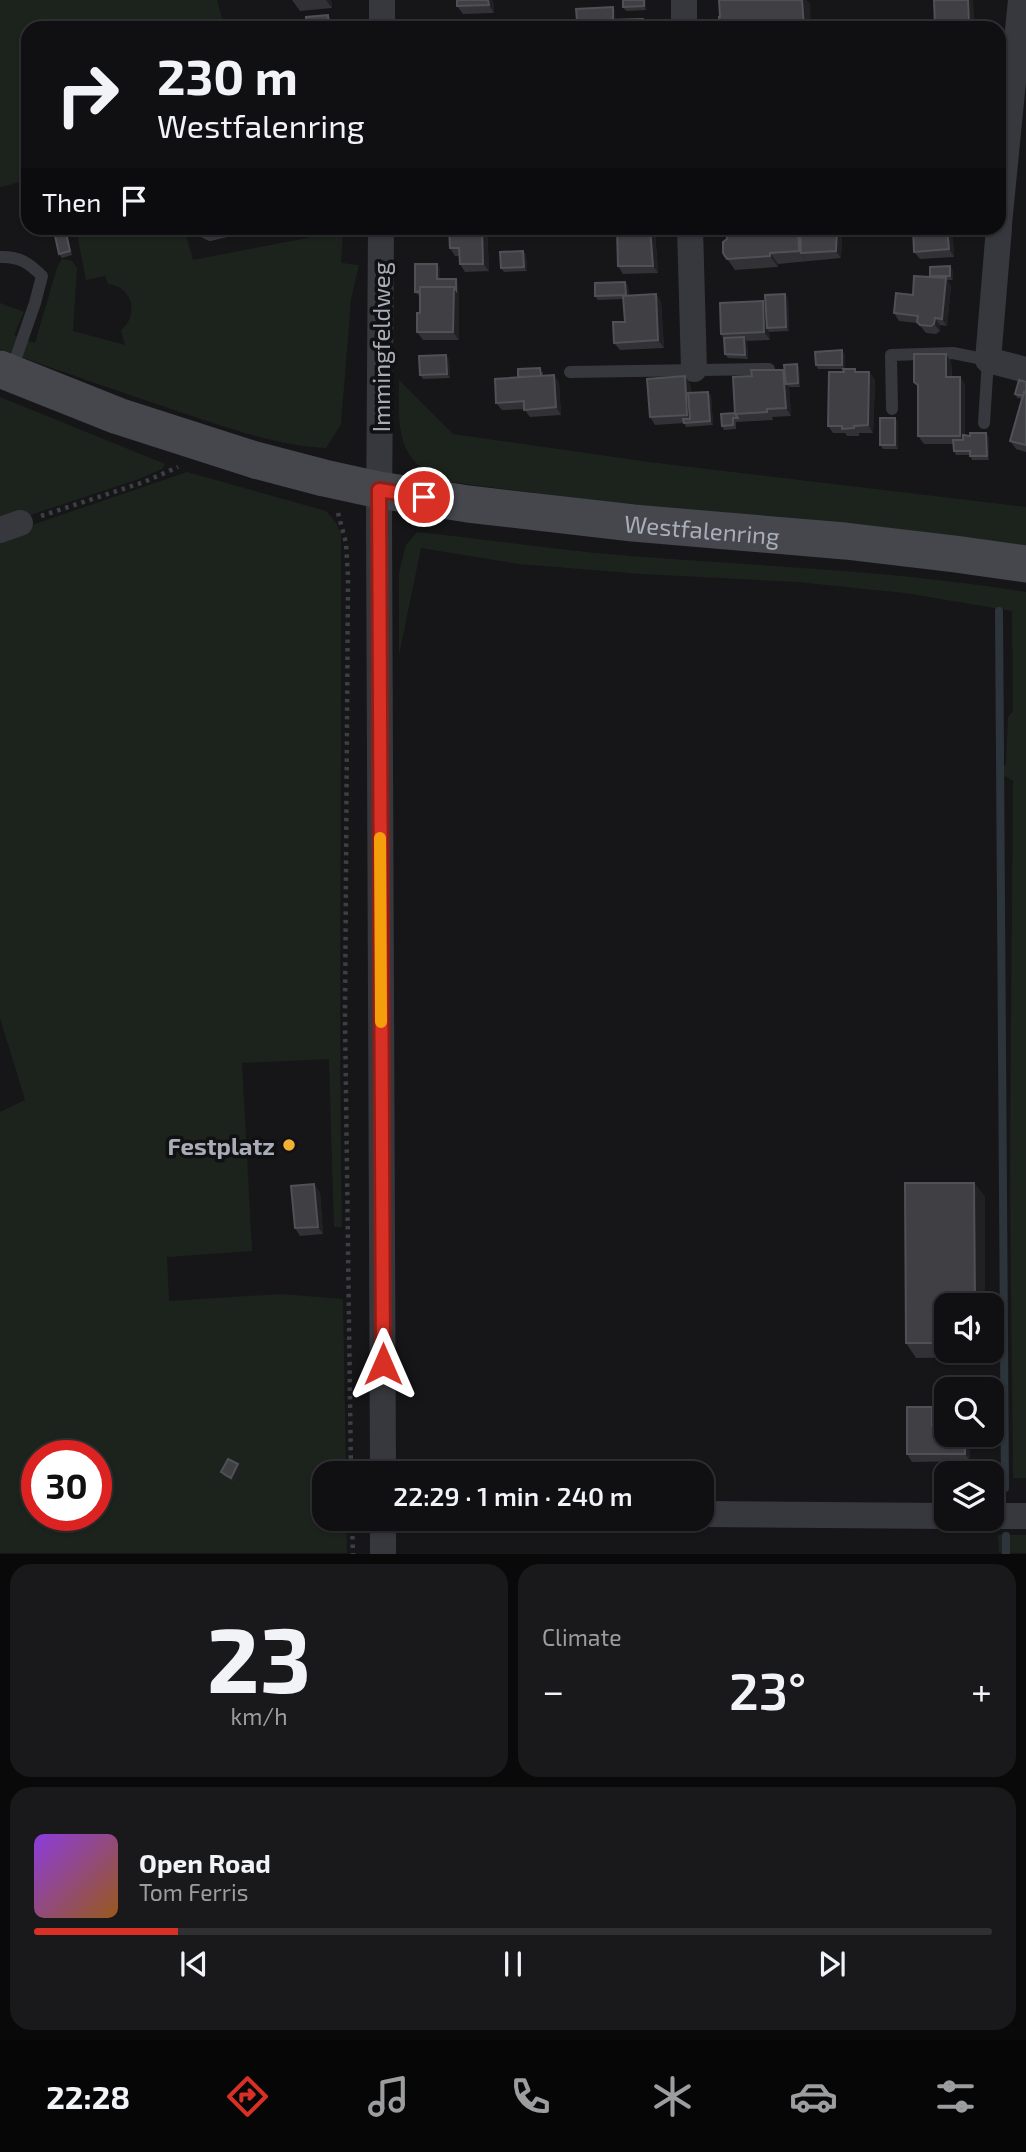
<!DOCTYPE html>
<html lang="en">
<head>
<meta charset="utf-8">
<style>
  :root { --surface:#101012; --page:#19191b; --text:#f1f3f6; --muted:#9c9d9f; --line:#303032; --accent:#d93025 }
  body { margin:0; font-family:"Exo 2",sans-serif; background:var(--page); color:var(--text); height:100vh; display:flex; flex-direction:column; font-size:26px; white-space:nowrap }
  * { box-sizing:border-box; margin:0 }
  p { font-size:23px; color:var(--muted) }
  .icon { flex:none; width:38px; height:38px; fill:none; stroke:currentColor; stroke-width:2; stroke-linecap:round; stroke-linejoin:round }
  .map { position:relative; height:1554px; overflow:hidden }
  .side { display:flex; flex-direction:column; gap:10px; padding:10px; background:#09090a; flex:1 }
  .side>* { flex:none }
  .top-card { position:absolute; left:21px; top:21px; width:985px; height:214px; border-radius:21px; box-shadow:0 2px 5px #0004,0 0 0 2px var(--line); background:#101012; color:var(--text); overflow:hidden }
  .buttons { position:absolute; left:934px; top:1293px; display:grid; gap:14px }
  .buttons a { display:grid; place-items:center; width:70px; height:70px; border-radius:14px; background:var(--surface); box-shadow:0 2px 5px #0004,0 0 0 2px var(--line); font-size:35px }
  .speed { position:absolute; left:21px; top:1440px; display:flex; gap:14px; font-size:35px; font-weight:700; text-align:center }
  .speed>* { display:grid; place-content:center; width:91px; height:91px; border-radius:50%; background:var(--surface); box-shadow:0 2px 5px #0004,0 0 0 2px var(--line); line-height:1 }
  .speed .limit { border:10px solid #d22; background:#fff; color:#111 }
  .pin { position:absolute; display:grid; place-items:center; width:60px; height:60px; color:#fff; margin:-30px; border:4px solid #fff; border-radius:50%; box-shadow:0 2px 7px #0007 }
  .me { position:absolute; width:77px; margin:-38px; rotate:0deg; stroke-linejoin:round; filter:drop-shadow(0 0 5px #0008) }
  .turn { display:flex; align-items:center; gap:24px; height:147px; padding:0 21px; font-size:32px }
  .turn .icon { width:91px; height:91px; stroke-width:2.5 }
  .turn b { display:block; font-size:49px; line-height:60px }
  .then { display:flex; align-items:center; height:66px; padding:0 21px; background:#0003; gap:14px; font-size:26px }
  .big { font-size:52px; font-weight:600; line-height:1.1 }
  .side .widget { flex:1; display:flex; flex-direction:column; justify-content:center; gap:10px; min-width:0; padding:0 24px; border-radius:21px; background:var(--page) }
  .side .dial { align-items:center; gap:0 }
  .dial b { font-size:91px; line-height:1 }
  .song { display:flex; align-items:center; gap:21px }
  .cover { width:84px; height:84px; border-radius:10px; background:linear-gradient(135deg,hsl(270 70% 55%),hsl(30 70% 35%)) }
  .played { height:7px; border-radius:4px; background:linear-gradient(90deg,var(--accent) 15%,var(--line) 15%) }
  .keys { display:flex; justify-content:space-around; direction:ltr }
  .heat { display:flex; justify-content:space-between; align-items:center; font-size:38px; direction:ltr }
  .side .tiles { flex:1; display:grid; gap:10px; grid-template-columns:1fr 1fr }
  .widget:last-child { grid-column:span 2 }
  .trip { position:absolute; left:312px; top:1461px; width:402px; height:70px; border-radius:21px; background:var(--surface); box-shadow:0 2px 5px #0004,0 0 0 2px var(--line); font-weight:600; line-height:70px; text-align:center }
  .tabs { display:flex; height:112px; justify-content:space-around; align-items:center; background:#060607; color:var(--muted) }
  .tabs .icon { width:49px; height:49px }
  .tabs .current { color:var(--accent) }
  .tabs b { font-size:32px; color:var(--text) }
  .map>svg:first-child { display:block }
  .green { fill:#1c231d; fill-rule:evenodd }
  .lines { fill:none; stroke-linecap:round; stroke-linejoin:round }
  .stream { stroke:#2c353c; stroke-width:8 }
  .path { stroke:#3d3f44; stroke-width:4.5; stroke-dasharray:3.5 5; stroke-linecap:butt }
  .lane { stroke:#37383d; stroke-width:12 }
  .street { stroke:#37383d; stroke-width:26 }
  .secondary { stroke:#45474d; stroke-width:37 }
  .wall { fill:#323236 }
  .shaded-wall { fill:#212124 }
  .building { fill:#3f3f44; stroke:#4f5156; stroke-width:2 }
  .route-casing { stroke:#8d1f18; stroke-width:18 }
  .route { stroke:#d93025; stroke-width:12 }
  .slow { stroke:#f59e0b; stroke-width:12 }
  .poi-dot { fill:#f2b134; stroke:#111113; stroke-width:2.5 }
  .labels { text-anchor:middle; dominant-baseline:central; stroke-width:7; stroke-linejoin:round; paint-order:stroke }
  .street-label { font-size:24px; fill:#a8adb8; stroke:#111113 }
  .poi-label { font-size:24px; font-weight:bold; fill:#a8adb8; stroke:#111113; text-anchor:end }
</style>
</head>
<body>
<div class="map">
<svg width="1026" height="1554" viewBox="0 0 1026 1554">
  <rect width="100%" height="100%" fill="#161618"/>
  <path class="green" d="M0 0H217L225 28H28V180L0 187Z
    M76 228H184L193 260 343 231 341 263 359 265 351 299 341 424 326 448C282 447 228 428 186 414 124 393 62 372 0 349V303L24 312 14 335 35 343 57 268 62 259 72 261 77 268 73 331 125 345 121 330C140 315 132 286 108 284L105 276 86 280Z
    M399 380 453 434 649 462 1026 507V551L727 518 444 481C394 459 399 427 399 380Z
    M0 397 165 464 162 469 139 479 0 525Z
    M187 472 326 511 337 524 341 535C342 766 338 996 342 1227H334L329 1059 242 1063 252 1251 167 1257 169 1301 281 1294 343 1299 346 1473 324 1474V1519H346L347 1553H0V1112L25 1100 0 1018V536ZM37 1456H96V1516H37Z
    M417 532C474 538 530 546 586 552 733 566 881 568 1026 592V1478H1013L1010 1170 1013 781 1005 776H998V765H1006L1008 717 1013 711 1012 611 905 593 797 582 642 574 519 564 421 548 399 655V573L406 545Z
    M998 1535H1026V1553H999Z"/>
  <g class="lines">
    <path class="stream" d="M999 611 1005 1488
      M1006 1536V1554"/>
    <path class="path" d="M338 513 346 543 348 577 345 1018 351 1474
      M41 516 144 482 178 467
      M352 1519 353 1554"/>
    <path class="lane" d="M196 228 210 235 240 228
      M0 257C19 256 29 263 42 276L35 303 12 369
      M570 372 769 369
      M892 409 891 355 953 353 988 360 984 423"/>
    <path class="street" d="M684 0V28
      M382 28V0
      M999 224 1021 0
      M381 228 379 520 383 1474
      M690 228 694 369
      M999 228 988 360 1026 370
      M0 530 20 523
      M702 1514 947 1516
      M992 1516H1026
      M383 1554V1519"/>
    <path class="secondary" id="s1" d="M0 369 118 416 255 460 324 478 379 490 468 504 633 523 845 541 955 554 1026 564"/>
  </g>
  <path class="wall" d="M292 0H331L332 8 300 11Z
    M493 0 494 13 463 14 457 6Z
    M646 0V10L626 11 623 7Z
    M973 0 974 28H937L935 26Z
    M449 228H487L489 271 465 272 460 264 459 256H455L450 248Z
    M596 228 655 230 658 273 623 274 618 266 617 232 599 234 596 230Z
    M912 228H952L954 257 920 259 914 252 913 229Z
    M65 229 67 233 72 255 62 258 59 254Z
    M842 234 841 258 778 264V267L735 270 723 253Z
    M523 251 526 255 527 271 504 272 501 268Z
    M440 268V279H456L458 283 459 340H423L417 332 420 313V295H418L415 292Z
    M953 270V280H947L951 286 947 326 940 325V331L936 334 926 333 918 323 899 321 894 313 930 277Z
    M625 282 628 286 629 296 656 294 661 302 664 348 620 350 614 343 625 322 624 299 598 300 595 296Z
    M788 298 789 331 769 332 770 340 747 341 748 359 728 358 725 354 724 339 721 334Z
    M845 354V369H818L816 365Z
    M946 354 951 362 952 377H960L965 385V435L989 437V460H972L970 455H956L954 451 953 444H924L918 436V387L914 382Z
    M449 359 450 378 423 379 420 375Z
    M797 364 799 368 800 387H789L791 416 772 417 773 420 736 422V429L724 430 722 426Z
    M855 369 857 372H869L875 380 873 433H859V436H847L845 433H833L828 426 844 372Z
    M543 372V376L554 375 559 383 561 415 530 417 524 409 502 410 496 403 518 377Z
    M685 376 690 384 691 393 708 392 711 396 713 425 686 427 684 423 655 425 650 417Z
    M1026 382V452L1016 449 1010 441 1022 399 1017 398 1015 394Z
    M895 418 898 422V449H883L880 445Z
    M974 1183 985 1197V1306H947V1351H986V1357L916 1358 906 1343Z
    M320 1192 323 1234 300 1236 295 1228Z
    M937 1415V1425L947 1435H970V1461L912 1462 907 1454Z
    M241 1468 234 1481 224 1476 221 1472Z"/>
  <path class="shaded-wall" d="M326 0H331L332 8Z
    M488 0H493L494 13 489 5Z
    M644 0H646V10L644 6Z
    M802 0H807L810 4 811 28H804V27Z
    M968 0H973L974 28H972L969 24Z
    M613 7 615 11 616 28 613 24Z
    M328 15 331 19 332 28 329 26Z
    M643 19 648 27V28H643Z
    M482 228H487L489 271 483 264Z
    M650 228H653L655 230 658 273 653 266Z
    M798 228H805L801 253 807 262 799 251Z
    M837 228 842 234 841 258 836 251Z
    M947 228H952L954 257 949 249Z
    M65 229 67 233 72 255 70 251Z
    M523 251 526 255 527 271 524 267Z
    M770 253 778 264V267L770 256Z
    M437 264 440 268V283L437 279Z
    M950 266 953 270V280L950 276Z
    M946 278 951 286 947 326 942 319Z
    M456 279 458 283 459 295V340L453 332 454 287Z
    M625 282 628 286 629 299 626 295Z
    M656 294 661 302 664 348 658 340Z
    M785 294 788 298 789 331 786 327Z
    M763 301 769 309 767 328 769 332 770 340 764 332Z
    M935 318 940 325V331L934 324Z
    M744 337 747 341 748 359 745 355Z
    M842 350 845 354V369L842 365Z
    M946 354 951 362 952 385 946 377Z
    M446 355 449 359 450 378 447 374Z
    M797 364 799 368 800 387 798 383Z
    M783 370 789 378 786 384 789 387 791 416 786 408Z
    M869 372 875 380 873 433 868 425Z
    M554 375 559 383 561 415 556 407Z
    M685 376 690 384 693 423 687 415Z
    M960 377 965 385V444L960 436Z
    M708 392 711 396 713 425 710 421Z
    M895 418 898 422V449L895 445Z
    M986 433 989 437V460L987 456Z
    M974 1183 985 1197V1306H975Z
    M314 1184 320 1192 323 1234 318 1227Z
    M932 1407 937 1415V1433L932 1426Z
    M965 1435H970V1461L965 1454Z
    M238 1464 241 1468 234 1481 231 1478Z"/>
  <path class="building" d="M457 0H488L489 5 457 6Z
    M623 0H644V6L623 7Z
    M719 0H802L804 27 786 28H720L719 17H720Z
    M934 0H968L969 24 935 26Z
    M613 7V20L577 21 576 9Z
    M328 15 329 26 307 28 306 17Z
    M643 19V28H572V21Z
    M449 228H482L483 264H460L459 248H450Z
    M596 228H617L596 230Z
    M617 228H650L653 266H618Z
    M726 228H798L799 251 770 253V256L727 259 723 253V242L727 239Z
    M800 228H837L836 251 801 253Z
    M913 228H947L949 249 914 252Z
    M65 229 70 251 59 254 54 231Z
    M523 251 524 267 501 268 500 252Z
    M415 264H437V279H456V290L454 287H420V291L415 292Z
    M950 266V276H930V267Z
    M914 276 946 278 942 319 935 318 934 324 931 326 920 325 917 322 918 316 894 313 896 293 913 295Z
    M625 282 626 295 595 296V283Z
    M420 287H454L453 332H417V313H420Z
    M656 294 658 340 614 343 613 322H625L623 296Z
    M785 294 786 327 767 328 765 295Z
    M763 301 764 332 721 334 720 303Z
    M744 337 745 355 725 354 724 338Z
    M842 350V365H816L815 352Z
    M914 354H946V377H960V436H918V385L914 382Z
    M446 355 447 374 420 375 419 356Z
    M797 364 798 383 786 384 784 365Z
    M540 368 541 376 518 377V369Z
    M843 369H855V372H869L868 425 854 426V428L842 429V426H828L829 372H844Z
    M751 370H783L786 408 767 409V412L735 414 733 377 752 376Z
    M554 375 556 407 524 410V401L496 403 495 379Z
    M685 376 687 415 650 417 647 379Z
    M1019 380 1026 382V393L1024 392 1023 396 1015 394Z
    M708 392 710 421 684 423 683 419H690L688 393Z
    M1024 392 1026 393V445L1010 441Z
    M735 413 738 418H733V425L722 426 721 414Z
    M880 418H895V445H880Z
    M970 433H986L987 456H970V451H954L953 440H963V435L970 436Z
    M905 1183H974L975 1306H947V1343H906Z
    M314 1184 318 1227 295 1228 291 1186Z
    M907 1407H932V1426L947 1425V1435H965V1454H907Z
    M228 1459 238 1464 231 1478 221 1472Z"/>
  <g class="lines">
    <g class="route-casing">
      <path id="route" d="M383 1364 379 490 424 497"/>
    </g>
    <use href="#route" class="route"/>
    <path class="slow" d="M380 838 381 1022"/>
  </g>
  <circle class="poi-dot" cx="289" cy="1145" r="7"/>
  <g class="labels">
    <g class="street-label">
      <text transform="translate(380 347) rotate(-90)">Immingfeldweg</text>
      <text stroke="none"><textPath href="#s1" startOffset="724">Westfalenring</textPath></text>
    </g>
    <g class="poi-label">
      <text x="275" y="1145">Festplatz</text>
    </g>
  </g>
</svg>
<div class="buttons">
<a><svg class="icon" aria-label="sound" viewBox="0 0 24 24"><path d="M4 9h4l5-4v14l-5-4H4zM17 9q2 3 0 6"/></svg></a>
<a><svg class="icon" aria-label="search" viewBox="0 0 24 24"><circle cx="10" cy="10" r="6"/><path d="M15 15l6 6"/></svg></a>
<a><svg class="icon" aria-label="layers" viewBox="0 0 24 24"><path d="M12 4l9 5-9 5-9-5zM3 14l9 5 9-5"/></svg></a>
</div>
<div class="speed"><div class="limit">30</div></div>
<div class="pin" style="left:424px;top:497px;background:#d93025"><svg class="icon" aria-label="arrive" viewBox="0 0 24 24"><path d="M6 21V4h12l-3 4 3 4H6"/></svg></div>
<svg class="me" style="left:383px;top:1364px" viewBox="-20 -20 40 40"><path d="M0-17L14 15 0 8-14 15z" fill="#d93025" stroke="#fff" stroke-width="4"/></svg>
<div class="trip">22:29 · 1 min · 240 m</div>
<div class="top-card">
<div class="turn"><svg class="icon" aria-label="right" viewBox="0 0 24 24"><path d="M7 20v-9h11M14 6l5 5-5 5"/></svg><div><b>230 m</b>Westfalenring</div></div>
<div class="then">Then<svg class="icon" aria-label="arrive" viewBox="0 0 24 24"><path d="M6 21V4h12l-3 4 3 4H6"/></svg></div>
</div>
</div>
<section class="side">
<div class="tiles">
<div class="widget dial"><b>23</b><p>km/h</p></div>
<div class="widget"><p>Climate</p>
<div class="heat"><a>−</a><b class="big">23°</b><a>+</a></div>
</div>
<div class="widget">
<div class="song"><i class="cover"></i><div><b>Open Road</b><p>Tom Ferris</p></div></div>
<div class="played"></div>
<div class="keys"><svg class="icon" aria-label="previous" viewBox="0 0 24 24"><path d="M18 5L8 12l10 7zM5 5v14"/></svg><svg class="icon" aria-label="pause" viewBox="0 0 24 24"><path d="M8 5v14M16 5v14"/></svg><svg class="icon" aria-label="next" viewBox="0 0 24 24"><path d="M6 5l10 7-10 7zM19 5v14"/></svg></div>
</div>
</div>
</section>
<nav class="tabs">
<b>22:28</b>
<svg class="icon current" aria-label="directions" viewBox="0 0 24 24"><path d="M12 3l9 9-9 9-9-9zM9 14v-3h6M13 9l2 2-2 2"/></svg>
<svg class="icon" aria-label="music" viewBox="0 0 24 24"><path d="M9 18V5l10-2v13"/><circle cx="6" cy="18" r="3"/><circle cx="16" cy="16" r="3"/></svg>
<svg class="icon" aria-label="phone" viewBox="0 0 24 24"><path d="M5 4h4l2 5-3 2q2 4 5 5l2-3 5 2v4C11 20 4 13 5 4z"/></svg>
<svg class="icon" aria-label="climate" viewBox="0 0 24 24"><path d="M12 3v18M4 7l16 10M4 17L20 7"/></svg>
<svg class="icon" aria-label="car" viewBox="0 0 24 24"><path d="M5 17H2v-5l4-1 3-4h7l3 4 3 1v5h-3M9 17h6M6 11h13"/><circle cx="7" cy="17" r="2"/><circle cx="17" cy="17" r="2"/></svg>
<svg class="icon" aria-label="filters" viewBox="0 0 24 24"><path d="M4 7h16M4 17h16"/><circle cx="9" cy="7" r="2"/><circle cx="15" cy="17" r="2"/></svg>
</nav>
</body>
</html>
